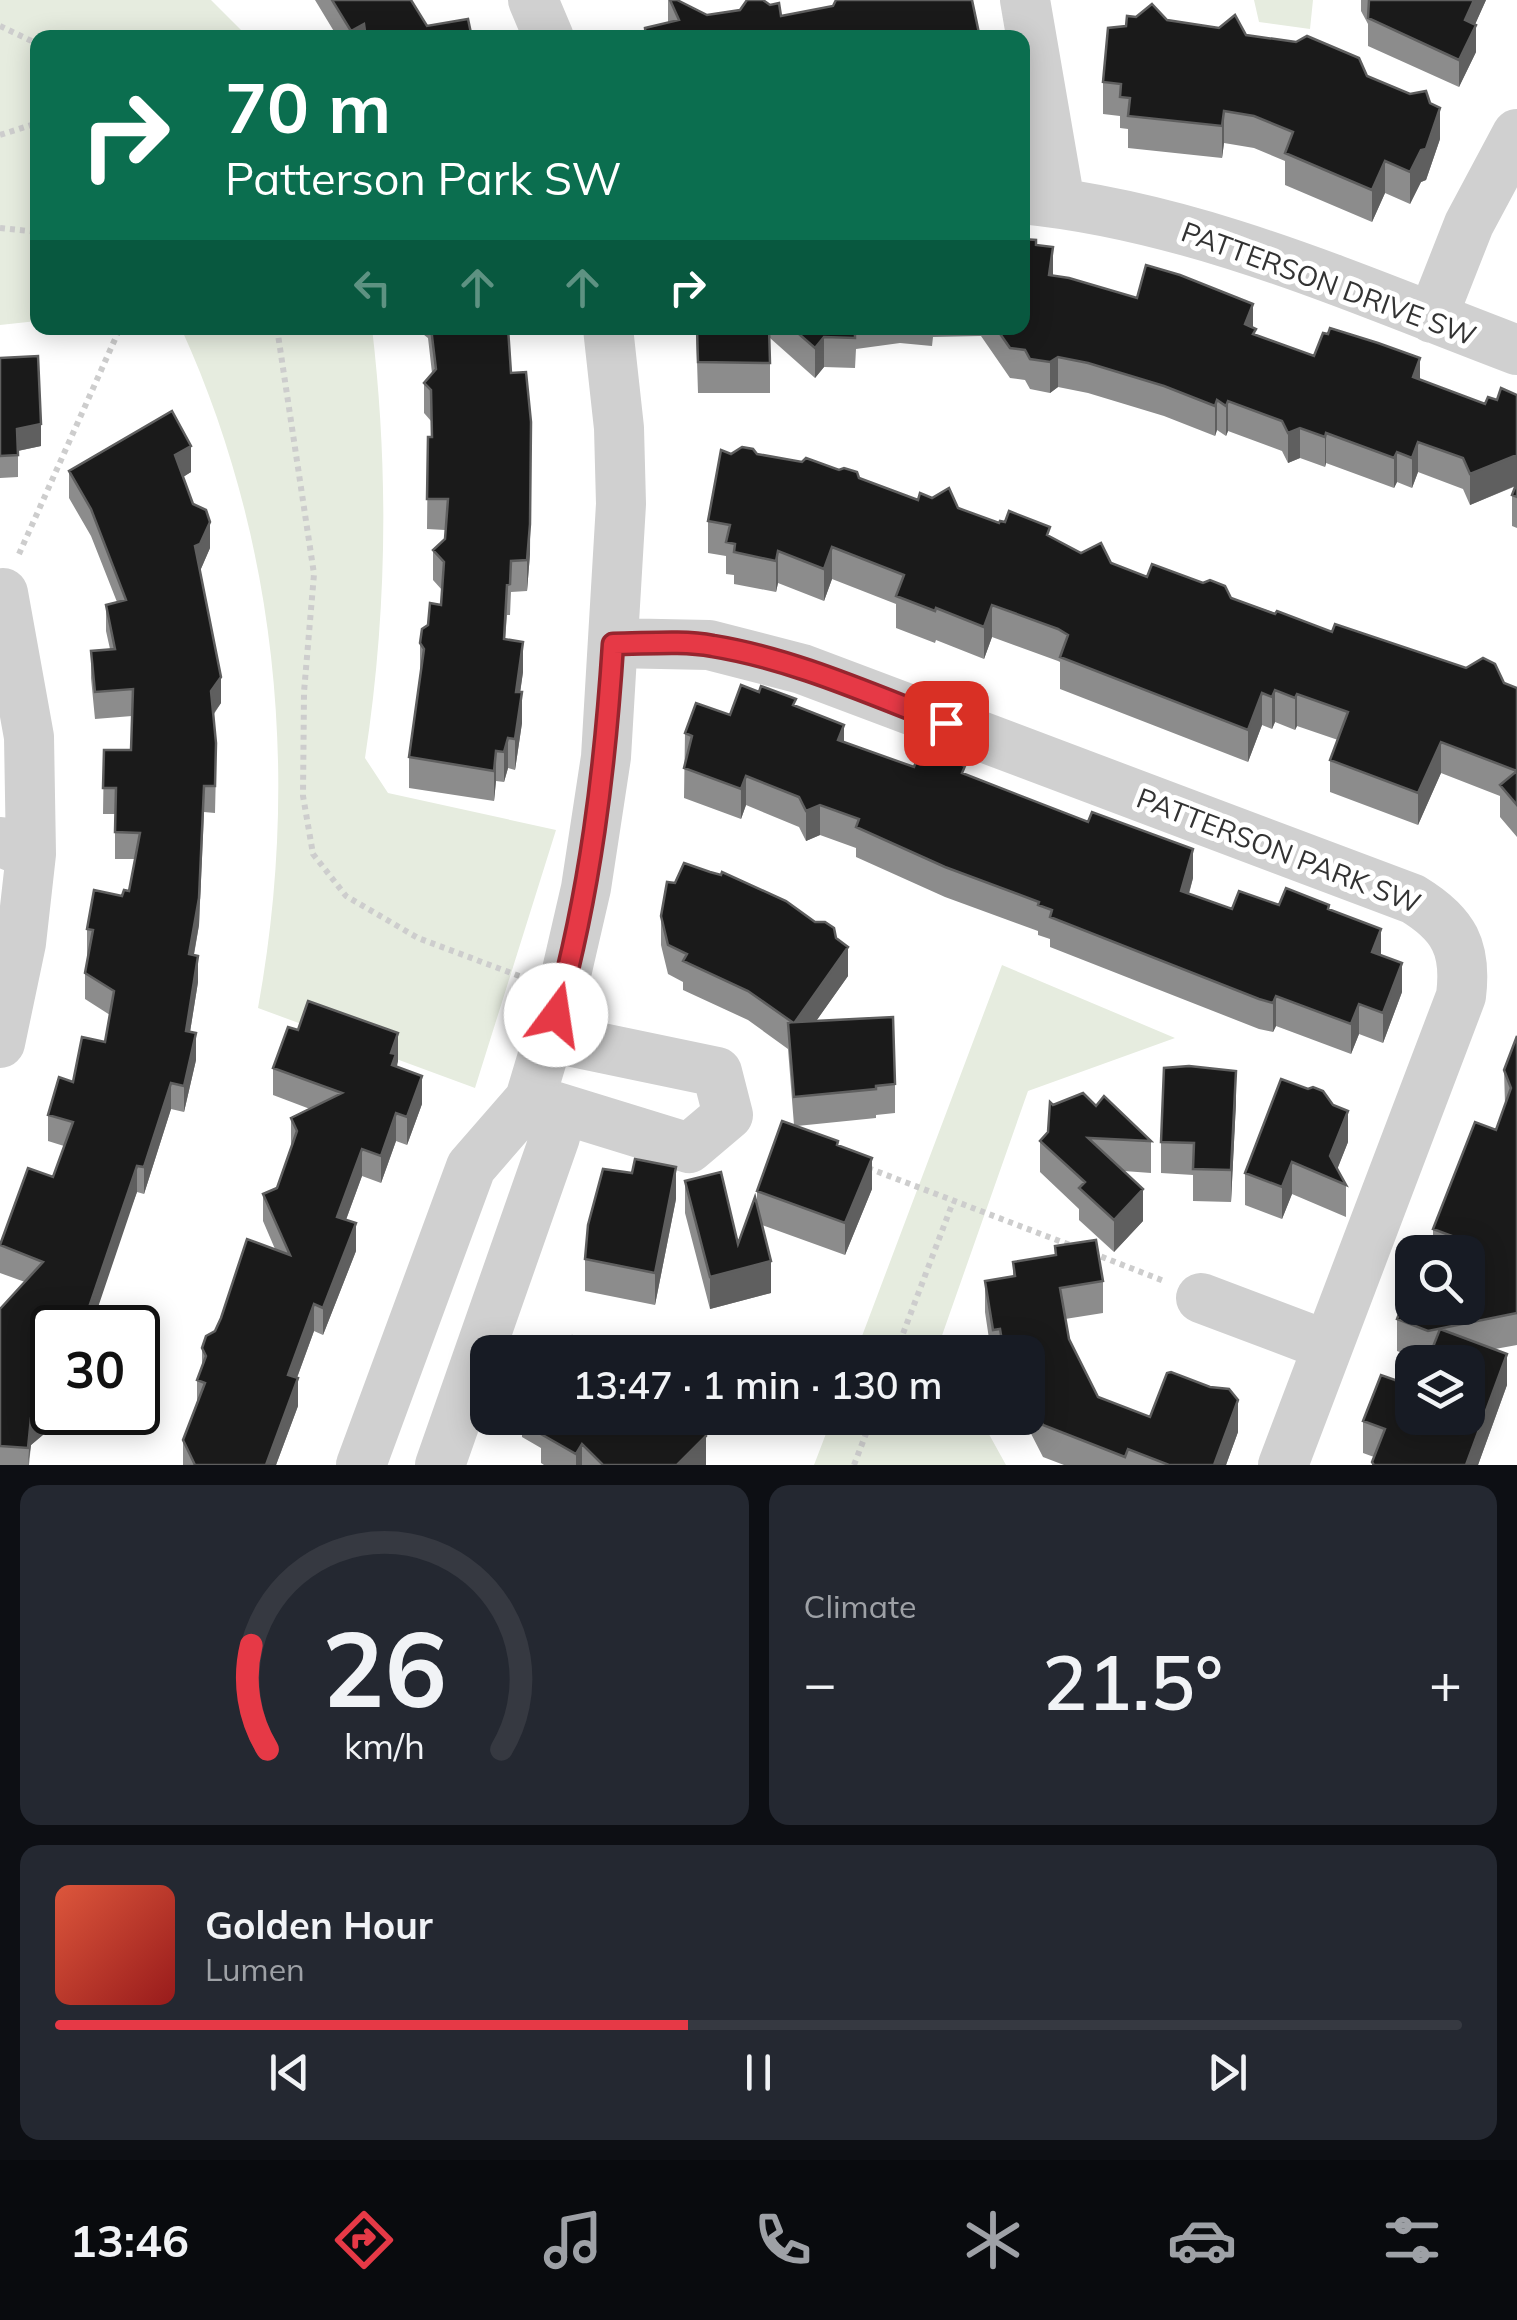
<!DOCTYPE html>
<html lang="en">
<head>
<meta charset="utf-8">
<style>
  :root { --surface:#171b24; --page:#242831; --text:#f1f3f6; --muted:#9ea1a6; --line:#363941; --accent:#e63946 }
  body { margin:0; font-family:Mulish,sans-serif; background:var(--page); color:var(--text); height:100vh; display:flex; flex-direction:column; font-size:38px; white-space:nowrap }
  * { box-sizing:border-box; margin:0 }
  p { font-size:32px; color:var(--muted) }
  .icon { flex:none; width:55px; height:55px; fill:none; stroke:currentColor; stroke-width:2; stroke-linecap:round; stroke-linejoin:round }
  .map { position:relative; height:1465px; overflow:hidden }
  .panel { display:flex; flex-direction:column; gap:20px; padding:20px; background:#0d0f14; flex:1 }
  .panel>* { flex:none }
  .hud { position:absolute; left:30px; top:30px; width:1000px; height:305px; border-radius:20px; box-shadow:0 5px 25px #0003; background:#0b6e4f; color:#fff; overflow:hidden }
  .tools { position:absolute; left:1395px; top:1235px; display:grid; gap:20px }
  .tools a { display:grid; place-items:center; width:90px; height:90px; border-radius:20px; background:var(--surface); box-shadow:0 5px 25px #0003; font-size:50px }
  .speed { position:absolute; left:30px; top:1305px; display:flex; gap:20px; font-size:50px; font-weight:700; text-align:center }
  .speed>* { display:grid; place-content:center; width:130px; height:130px; border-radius:50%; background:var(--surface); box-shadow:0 5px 25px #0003; line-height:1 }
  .speed .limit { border:5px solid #111; border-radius:15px; background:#fff; color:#111 }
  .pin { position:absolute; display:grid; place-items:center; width:85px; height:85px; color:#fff; margin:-42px; border-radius:20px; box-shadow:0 5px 15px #0006 }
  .me { position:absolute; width:110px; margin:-55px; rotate:14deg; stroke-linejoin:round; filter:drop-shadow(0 0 8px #0008) }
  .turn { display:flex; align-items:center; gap:35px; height:210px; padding:0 30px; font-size:45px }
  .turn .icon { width:130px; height:130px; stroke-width:2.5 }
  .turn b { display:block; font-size:70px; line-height:85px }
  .lanes { display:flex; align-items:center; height:95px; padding:0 30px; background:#0003; justify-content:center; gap:50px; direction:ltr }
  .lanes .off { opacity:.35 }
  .big { font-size:75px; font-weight:600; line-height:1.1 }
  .panel .card { flex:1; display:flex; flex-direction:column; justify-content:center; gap:15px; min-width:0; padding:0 35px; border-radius:20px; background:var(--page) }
  .panel .dial { align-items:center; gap:0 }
  .dial svg { height:260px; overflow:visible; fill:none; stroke:var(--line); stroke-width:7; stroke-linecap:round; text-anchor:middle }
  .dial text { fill:var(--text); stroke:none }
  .song { display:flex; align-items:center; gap:30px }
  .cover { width:120px; height:120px; border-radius:15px; background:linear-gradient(135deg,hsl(10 70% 55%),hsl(0 70% 35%)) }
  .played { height:10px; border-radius:5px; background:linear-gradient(90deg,var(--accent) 45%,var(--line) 45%) }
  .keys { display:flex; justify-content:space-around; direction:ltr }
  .heat { display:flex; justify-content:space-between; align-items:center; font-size:55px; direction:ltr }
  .panel .tiles { flex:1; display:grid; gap:20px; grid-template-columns:1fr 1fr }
  .card:last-child { grid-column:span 2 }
  .trip { position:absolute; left:470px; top:1335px; width:575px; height:100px; border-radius:20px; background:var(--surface); box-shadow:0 5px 25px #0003; font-weight:600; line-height:100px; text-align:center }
  .tabs { display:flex; height:160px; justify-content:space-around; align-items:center; background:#090b0e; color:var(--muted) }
  .tabs .icon { width:70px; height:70px }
  .tabs .current { color:var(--accent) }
  .tabs b { font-size:45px; color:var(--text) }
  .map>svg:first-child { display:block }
  .green { fill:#e6ecdf }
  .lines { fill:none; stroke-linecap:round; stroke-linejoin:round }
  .path { stroke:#cdcdcd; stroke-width:6; stroke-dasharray:5 5; stroke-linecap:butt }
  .minor { stroke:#d0d0d0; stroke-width:50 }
  .wall { fill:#8c8c8c }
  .shaded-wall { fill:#5f5f5f }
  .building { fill:#1a1a1a; stroke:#5f5f5f; stroke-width:2.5 }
  .route-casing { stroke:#96252e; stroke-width:25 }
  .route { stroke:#e63946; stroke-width:18 }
  .labels { text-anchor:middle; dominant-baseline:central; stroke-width:10; stroke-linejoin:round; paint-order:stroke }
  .street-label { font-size:28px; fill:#333; stroke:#fff }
</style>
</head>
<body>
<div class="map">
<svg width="1517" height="1465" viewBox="0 0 1517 1465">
  <rect width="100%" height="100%" fill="#fff"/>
  <path class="green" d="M0 0H211L248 37 38 38 37 321 0 325Z
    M1254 0H1313L1310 29 1259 22Z
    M181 328H372C389 471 387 615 365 758L388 793 556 830 475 1088 258 1008C300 778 278 541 181 328Z
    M1002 965 1175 1038 1028 1091 939 1344 943 1352H856Z
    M832 1418H980L1006 1465H814Z"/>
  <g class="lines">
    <path class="path" d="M0 26 38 44
      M0 135 38 123
      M0 228 38 232
      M277 328 314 574 304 692 303 796 313 854 346 896 418 938 522 977
      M19 554 120 328
      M868 1168 1075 1247
      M1092 1253 1164 1281
      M896 1352 953 1202
      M854 1465 872 1418"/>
    <path class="minor" d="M533 0 549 38
      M1025 0 1060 203
      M1022 199C1195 216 1356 289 1517 350
      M1432 318 1469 224 1517 134
      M3 593 29 737 31 854
      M613 643 709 645 802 669 1413 899C1454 924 1467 948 1461 996L1283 1465
      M0 1043 21 943 31 854 1 842
      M530 1099 689 1148 728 1115 717 1072 549 1037
      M1201 1298 1328 1346
      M361 1465 471 1167 530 1099 562 992 586 888 606 757 621 504 619 428 608 328
      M440 1465 555 1137 530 1099"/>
  </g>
  <path class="wall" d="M315 0H411L427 26 472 38H338Z
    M668 0H677L707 15 781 16 980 38H645V28L668 22Z
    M1361 0H1486L1475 24 1476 52 1459 87 1368 46V24L1361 11Z
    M1167 20 1246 35 1367 76 1440 139 1426 180 1421 182 1410 204 1385 193 1372 222 1285 185V161L1254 148 1224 143 1222 158 1128 148V129L1120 128V116L1103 114V82Z
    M1036 245 1053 276 1253 328 1256 335 1314 356 1420 380 1485 404 1517 395V528L1512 526V495L1516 486 1470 505 1463 489 1418 472 1412 488 1397 482 1394 488 1326 463 1325 467 1300 458 1288 463 1282 451 1228 431 1226 436 1217 430 1215 436 1164 416 1088 393 1058 387 1050 393 1030 389 1025 380 1010 378 981 336 933 337 932 346 900 343 856 349 855 368 824 367 815 378 770 338V393H698L696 328H1022Z
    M419 328H508L511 373 530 554 527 591 511 592 510 615H507L505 640 523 672 520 692 522 723 515 770 508 768 504 782 496 781 494 801 409 788V757L420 674V643L428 625 441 605 442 590 433 580V550L445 539V530L427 529 428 437H431V421L424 413V383L432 373 428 338 419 331Z
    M0 358 41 446 18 451V477L0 478Z
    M731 454H757L859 478 918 500 958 508 999 523 1050 537 1081 553 1147 577 1231 598 1332 632 1504 683 1517 688V837L1500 817V796L1441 773 1418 825 1330 792V760L1338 740 1297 726 1295 730 1275 722 1272 729 1262 725 1248 762 1060 689V662L1058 661 992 637 984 659 936 640 935 643 896 628V604L832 579 824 601 778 583 776 592 734 584V575L726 574V556L708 553V521Z
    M69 471 191 472 183 477 210 548 200 571 221 703 214 714 216 769 215 813 204 812 199 925 194 955 198 982 190 1032 196 1060 184 1112 171 1109 144 1194 137 1192 52 1412H70L31 1445 29 1465H0V1309L25 1282 0 1273V1245L53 1177 64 1146 48 1141V1115L105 1042 110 1015 85 999V973L88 956 87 955V929L129 891 135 859H115V814H103L104 750H131L132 716 95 719 91 678V651L110 649 106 631V605L117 602 91 536 69 498Z
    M796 706 844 742 914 767 965 774 1193 878 1189 894 1232 909 1279 905 1329 909 1381 955 1402 992 1383 1043 1359 1034 1351 1054 1276 1026 1273 1032 1259 1029 1050 947V939L1038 935V931L945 897 856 857V848L820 835 806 841 799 827 746 805 741 819 684 798 685 733 730 715Z
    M661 916 836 938 848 976 816 1021 895 1084V1113L876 1115V1118L797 1126 838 1145 872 1189 845 1255 762 1225 771 1293 710 1309 685 1213V1181L738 1244 757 1205V1191L794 1125 788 1049 748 1020 683 990V982L668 974 661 945Z
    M1517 1036V1345L1495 1349 1507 1385 1478 1465H1372L1374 1457 1363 1453V1421L1412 1418 1427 1362 1397 1351V1319L1468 1308V1252H1433V1229L1496 1130 1505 1104 1504 1070Z
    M398 1061 396 1066 422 1104 407 1145 396 1141 381 1183 362 1176 346 1220 356 1251 323 1335 314 1331 297 1378 298 1406 276 1465H183V1440L197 1402V1380L202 1367V1348L275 1249 263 1221V1194L277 1188 291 1147V1118L310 1109 273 1095V1068Z
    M1236 1102 1231 1202 1193 1201V1175L1161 1173V1142Z
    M1096 1106 1151 1141V1173L1124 1171 1143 1221 1114 1252 1079 1220V1209L1040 1172V1141L1048 1132Z
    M1348 1142 1337 1169 1346 1185V1217L1292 1194 1282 1219 1245 1205V1173Z
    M676 1199 655 1305 585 1291V1259Z
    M1055 1246 1103 1281V1313L1065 1319 1069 1339 1098 1397 1150 1417 1238 1432 1226 1465H1064L1043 1457 1023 1418H1028V1352H991L985 1312V1281L1013 1276V1262L1055 1255Z
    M522 1418H701L706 1465H544L541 1463V1448L522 1437Z"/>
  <path class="shaded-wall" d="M1474 0H1486L1465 47V20Z
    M364 24V38H351V31Z
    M1476 25V52L1459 87V60Z
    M1440 108V139L1426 180 1421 182 1410 204V172Z
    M1224 111V143L1222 158V126Z
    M1385 161V193L1372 222V190Z
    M1053 247V278L1049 275Z
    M1253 304V334L1245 324Z
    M824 337V367L815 378V348Z
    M1058 357V387L1050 393V362Z
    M1420 358V389L1413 377Z
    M1217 400V430L1215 436V406Z
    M1228 401V431L1226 436V406Z
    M531 422 530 554 527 591V560Z
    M41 424V446L17 451V429Z
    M1300 428V458L1288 463V433Z
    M1326 433V463L1325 467V437Z
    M1418 442V472L1412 488V458Z
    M191 446V472L175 482V455Z
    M1397 452V482L1394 488V458Z
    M1517 455V485L1470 505V474Z
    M210 522V548L200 571 195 573V546Z
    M832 547V579L824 601V569Z
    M778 551V583L776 592V561Z
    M992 605V637L984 659V627Z
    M523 642V672L516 722V692Z
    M221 677V703L211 717V691Z
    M1275 690V722L1272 729V697Z
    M522 692V723L515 770V739Z
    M1262 693V725L1248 762V730Z
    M1297 694V726L1295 730V698Z
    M844 725V754L838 740Z
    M508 738V768L504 782V752Z
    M1441 742V773L1418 825V793Z
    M496 751V781L494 801V771Z
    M746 776V805L741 819V789Z
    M204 786 199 925 189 981V954Z
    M820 805V835L806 841V811Z
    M1193 849V878L1181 921V891Z
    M1381 929V959L1372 952Z
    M848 947V976L795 1051V1022Z
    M198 956V982L186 1057V1031Z
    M1402 963V992L1383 1043V1013Z
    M1276 996V1026L1273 1032V1003Z
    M1359 1004V1034L1351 1054V1024Z
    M196 1033V1060L184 1112V1086Z
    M398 1033V1061L392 1092 391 1053Z
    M1236 1071V1102L1231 1202V1170Z
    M422 1076V1104L407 1145V1117Z
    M171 1083V1109L144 1194V1167Z
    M1348 1111V1142L1333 1180 1330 1156Z
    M396 1113V1141L381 1183V1156Z
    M362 1149V1176L337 1244V1217Z
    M872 1158V1189L845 1255V1223Z
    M1292 1162V1194L1282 1219V1187Z
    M137 1166V1192L91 1328H82Z
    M676 1167V1199L655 1305V1273Z
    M1143 1189V1221L1114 1252V1220Z
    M356 1223V1251L323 1335V1308Z
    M771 1261V1293L710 1309V1277Z
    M314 1304V1331L288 1402V1375Z
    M1507 1354V1385L1478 1465H1466Z
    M298 1378V1406L276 1465H266Z
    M1238 1400V1432L1226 1465H1214Z
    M52 1401V1412H70L31 1445 28 1465 31 1418Z
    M706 1436V1465H677Z
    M582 1444V1465H576V1454Z"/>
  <path class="building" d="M332 0H411L427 26 468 19 472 38H366L364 24 351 31Z
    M670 0H677L707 15 740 10 747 0H763L770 5 779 3 781 16 833 6 836 0H972L980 38H646L645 28 679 20Z
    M1369 0H1474L1465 20 1476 25 1459 60 1368 18Z
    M1152 4 1167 20 1219 28 1235 15 1246 35 1296 42 1307 36 1359 58 1367 76 1410 94 1426 91 1430 103 1440 108 1426 149 1421 150 1410 172 1385 161 1372 190 1285 153 1293 132 1254 116 1224 111 1222 126 1128 116 1130 98 1120 97 1121 84 1103 82 1108 28 1126 26 1127 16 1136 17Z
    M1022 239 1036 240V245L1053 247 1049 275 1069 278 1137 298 1146 265 1180 275 1253 304 1245 324 1256 329 1253 334 1314 356 1323 333 1328 334 1330 328 1378 343 1420 358 1413 377 1485 404 1488 397 1497 400 1501 388 1517 395V455L1470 474 1463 458 1418 442 1412 458 1397 452 1394 458 1326 433 1325 437 1300 428 1288 433 1282 421 1228 401 1226 406 1217 400 1215 406 1164 386 1088 363 1058 357 1050 362 1030 359 1025 350 1010 348 996 328H1022Z
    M431 328H508L511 373 526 372 531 422 530 524 527 560 511 561 510 584 507 585 504 639 523 642 516 692H522L515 739 508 738 504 752 496 751 494 771 409 757 424 649 420 643 422 629 428 625 430 603 441 605 444 562 433 550 445 539 448 499H427L428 437H432L431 390 424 383 436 369Z
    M697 328H769L770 363 698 362Z
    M792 328H855V338L824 337 815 348Z
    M38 356 41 424 17 429 18 455 0 456V358Z
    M172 411 191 446 175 455 193 504 206 510 210 522 200 544 195 546 221 677 211 691 216 743 215 786H204L199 898 189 954 198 956 186 1031 196 1033 184 1086 171 1083 144 1167 137 1166 82 1328H52V1401L31 1418 28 1448 0 1446V1309L43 1262 0 1245 28 1168 53 1177 73 1122 48 1115 59 1077 73 1082 82 1037 105 1042 114 991 85 973 93 930 87 929 94 890 122 896 124 890 129 891 140 833 115 832 116 788H103L104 750H131L133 689 95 692 91 651 115 649 106 605 126 600 91 509 69 471Z
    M742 447 753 449 757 454 802 462 806 458 839 470 844 468 857 472 859 478 918 500 920 493 932 498 949 488 958 508 999 523 1000 521 1005 522 1009 511 1050 527 1047 535 1081 553 1101 543 1111 563 1147 577 1152 564 1203 583 1210 580 1225 586 1231 598 1275 614 1277 611 1332 632 1335 624 1466 668 1483 658 1495 664 1504 683 1517 688V805L1500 785 1517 771 1441 742 1418 793 1330 760 1348 712 1297 694 1295 698 1275 690 1272 697 1262 693 1248 730 1060 657 1068 635 1058 629 992 605 984 627 936 608 935 611 896 596 904 575 832 547 824 569 778 551 776 561 734 552 735 544 726 542 730 525 708 521 721 450 731 454Z
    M1517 482V497L1512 495Z
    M741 685 759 692 761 686 796 699 793 705 844 725 838 740 914 767 921 749 965 766 962 773 1088 822 1092 812 1193 849 1181 891 1232 909 1239 891 1279 905 1286 888 1329 905 1328 909 1381 929 1372 952 1402 963 1383 1013 1359 1004 1351 1024 1276 996 1273 1003 1259 999 1050 917 1052 910 1038 905 1039 902 945 867 856 827 859 819 820 805 806 811 799 797 746 776 741 789 684 768 692 736 685 733 696 703 730 715Z
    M684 863 710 872 721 875 722 872 786 901 815 922H825L834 928 836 938 848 947 795 1022 893 1017 895 1084 876 1086V1089L794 1097 788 1023 792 1022 748 991 683 961 687 954 668 945 661 916 667 882 675 883Z
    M308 1001 398 1033 391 1053 396 1054 392 1065 422 1076 407 1117 396 1113 381 1156 362 1149 337 1217 356 1223 323 1308 314 1304 288 1375 298 1378 266 1465H195L183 1440 205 1383 197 1380 206 1356 202 1348 206 1336 215 1331 221 1318 247 1239 290 1255 263 1194 277 1188 297 1131 291 1118 342 1093 273 1068 288 1027 298 1030Z
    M1517 1036V1313L1428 1331 1397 1319 1411 1282 1412 1308H1468V1269L1476 1245 1433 1229 1475 1122 1496 1130 1511 1088 1504 1070Z
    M1189 1066 1236 1071 1231 1170 1193 1169 1194 1143 1161 1142 1164 1068Z
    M1281 1079 1308 1089 1313 1087 1323 1091 1333 1105 1348 1111 1330 1156 1346 1185 1292 1162 1282 1187 1245 1173Z
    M1083 1093 1096 1106 1104 1096 1151 1141 1088 1138 1143 1189 1114 1220 1079 1188 1085 1182 1040 1141 1048 1132 1050 1102 1053 1105Z
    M782 1121 838 1141 837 1145 872 1158 845 1223 757 1191Z
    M635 1159 676 1167 655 1273 585 1259 588 1225 603 1169 632 1173Z
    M721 1172 738 1244 755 1197 771 1261 710 1277 685 1181Z
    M1096 1240 1103 1281 1060 1288 1069 1339 1098 1397 1150 1417 1167 1373 1171 1372 1210 1387 1229 1389 1238 1400 1214 1465H1169L1128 1449 1125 1457 1043 1425 1028 1395V1352H1006L1003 1347 1000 1329 993 1330 985 1281 1015 1276 1013 1262 1056 1255 1055 1246Z
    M1440 1329 1507 1354 1466 1465H1374L1372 1462 1385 1429 1363 1421 1381 1375 1412 1386V1418H1468V1362H1427Z
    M572 1336 600 1352H545L550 1344Z
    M540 1418H701L706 1423V1436L677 1465H603L582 1444 576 1454 541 1434 548 1422Z"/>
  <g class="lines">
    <g class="route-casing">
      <path id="route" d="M556 1015C590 893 605 769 613 644 645 644 681 640 713 646 793 659 870 694 946 723"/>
    </g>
    <use href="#route" class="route"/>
  </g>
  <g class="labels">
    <g class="street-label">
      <text transform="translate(1329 283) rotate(20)">PATTERSON DRIVE SW</text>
      <text transform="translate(1279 850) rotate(21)">PATTERSON PARK SW</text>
    </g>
  </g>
</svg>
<div class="tools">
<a><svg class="icon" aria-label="search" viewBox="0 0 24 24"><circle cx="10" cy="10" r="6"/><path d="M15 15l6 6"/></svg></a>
<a><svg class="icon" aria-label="layers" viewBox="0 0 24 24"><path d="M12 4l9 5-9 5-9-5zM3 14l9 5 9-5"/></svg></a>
</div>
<div class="speed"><div class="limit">30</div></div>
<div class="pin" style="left:946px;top:723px;background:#d93025"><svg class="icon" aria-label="arrive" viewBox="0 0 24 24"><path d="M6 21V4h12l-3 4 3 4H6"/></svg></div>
<svg class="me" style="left:556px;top:1015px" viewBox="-20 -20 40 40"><circle r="19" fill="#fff"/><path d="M0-13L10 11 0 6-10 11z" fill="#e63946"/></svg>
<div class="trip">13:47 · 1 min · 130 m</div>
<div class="hud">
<div class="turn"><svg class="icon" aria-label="right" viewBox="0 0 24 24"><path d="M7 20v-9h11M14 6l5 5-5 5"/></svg><div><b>70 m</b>Patterson Park SW</div></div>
<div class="lanes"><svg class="icon off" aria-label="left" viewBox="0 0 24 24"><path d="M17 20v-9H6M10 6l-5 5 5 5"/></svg><svg class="icon off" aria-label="ahead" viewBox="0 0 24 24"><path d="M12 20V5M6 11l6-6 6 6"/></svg><svg class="icon off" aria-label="ahead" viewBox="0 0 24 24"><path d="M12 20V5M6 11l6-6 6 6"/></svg><svg class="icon" aria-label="right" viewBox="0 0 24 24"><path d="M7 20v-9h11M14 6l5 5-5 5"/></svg></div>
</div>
</div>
<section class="panel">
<div class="tiles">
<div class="card dial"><svg viewBox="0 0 100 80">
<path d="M14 69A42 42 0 1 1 86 69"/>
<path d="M14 69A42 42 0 0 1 9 37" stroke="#e63946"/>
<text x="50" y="56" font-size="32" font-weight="700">26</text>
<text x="50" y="72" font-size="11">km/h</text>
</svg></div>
<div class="card"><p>Climate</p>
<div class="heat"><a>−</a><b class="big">21.5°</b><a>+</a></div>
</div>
<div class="card">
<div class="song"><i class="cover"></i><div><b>Golden Hour</b><p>Lumen</p></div></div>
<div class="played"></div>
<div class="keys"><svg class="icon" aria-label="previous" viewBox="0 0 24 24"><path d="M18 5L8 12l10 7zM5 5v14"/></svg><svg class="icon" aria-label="pause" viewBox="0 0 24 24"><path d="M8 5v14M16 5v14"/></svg><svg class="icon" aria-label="next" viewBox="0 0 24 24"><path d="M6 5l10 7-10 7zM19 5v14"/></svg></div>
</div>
</div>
</section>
<nav class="tabs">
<b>13:46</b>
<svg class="icon current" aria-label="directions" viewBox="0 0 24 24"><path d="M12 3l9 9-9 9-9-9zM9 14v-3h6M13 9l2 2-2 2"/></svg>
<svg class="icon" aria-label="music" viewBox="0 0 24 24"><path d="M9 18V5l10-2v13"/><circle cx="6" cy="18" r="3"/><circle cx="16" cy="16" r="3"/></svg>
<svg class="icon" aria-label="phone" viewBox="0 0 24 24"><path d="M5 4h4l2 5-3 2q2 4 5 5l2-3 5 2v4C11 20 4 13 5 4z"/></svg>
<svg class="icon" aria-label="climate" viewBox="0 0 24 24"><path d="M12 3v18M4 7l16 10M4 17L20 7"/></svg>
<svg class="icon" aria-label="car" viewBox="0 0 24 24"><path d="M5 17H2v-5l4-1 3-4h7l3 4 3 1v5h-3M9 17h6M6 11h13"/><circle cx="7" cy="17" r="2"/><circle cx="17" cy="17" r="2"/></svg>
<svg class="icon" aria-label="filters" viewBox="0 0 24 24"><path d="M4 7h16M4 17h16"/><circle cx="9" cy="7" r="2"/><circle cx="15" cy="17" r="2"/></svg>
</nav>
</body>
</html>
